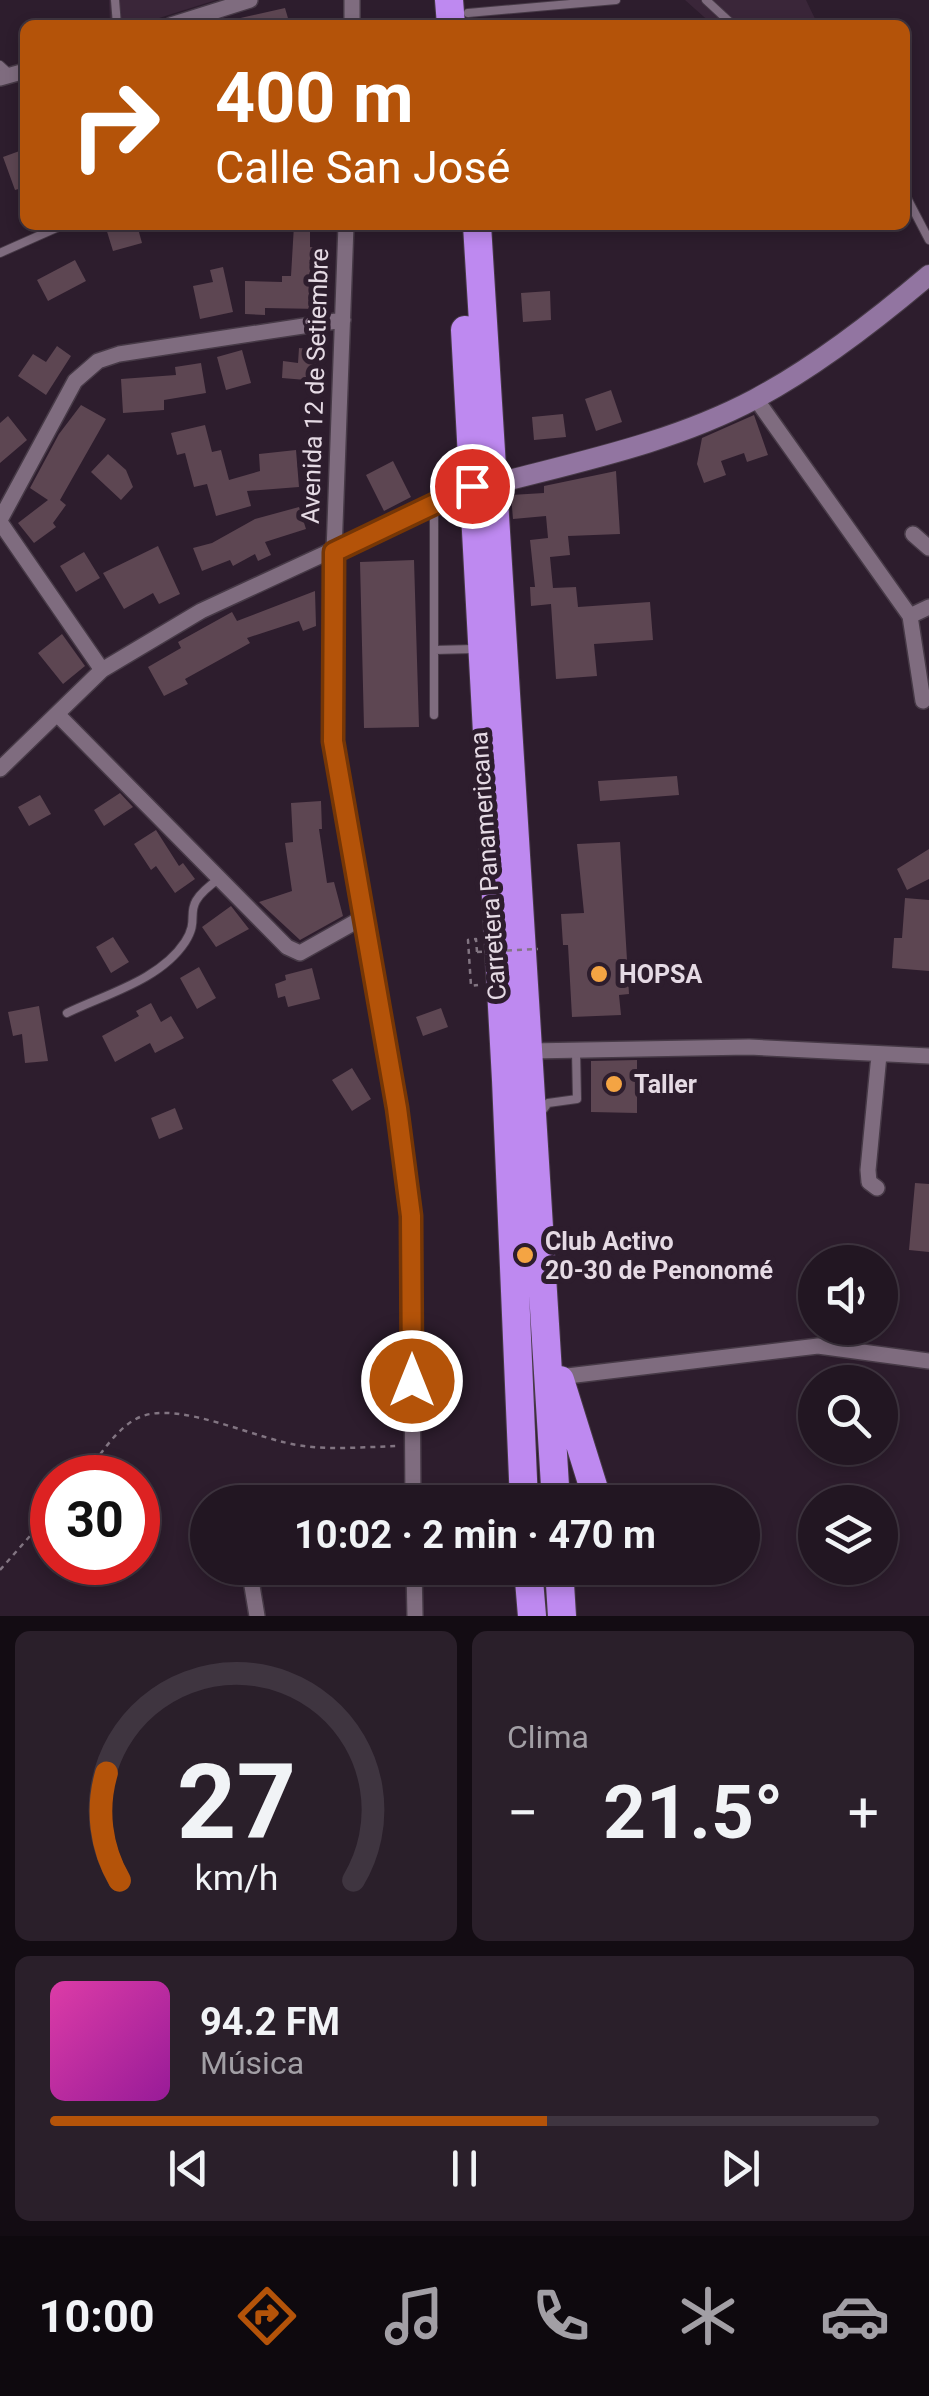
<!DOCTYPE html>
<html lang="es">
<head>
<meta charset="utf-8">
<style>
  :root { --surface:#221622; --page:#2a1f2a; --text:#f1f3f6; --muted:#a29fa5; --line:#3f3540; --accent:#b45309 }
  body { margin:0; font-family:Roboto,sans-serif; background:var(--page); color:var(--text); height:100vh; display:flex; flex-direction:column; font-size:38px; white-space:nowrap }
  * { box-sizing:border-box; margin:0 }
  p { font-size:32px; color:var(--muted) }
  .icon { flex:none; width:55px; height:55px; fill:none; stroke:currentColor; stroke-width:2; stroke-linecap:round; stroke-linejoin:round }
  .map { position:relative; height:1616px; overflow:hidden }
  .details { display:flex; flex-direction:column; gap:15px; padding:15px; background:#130c13; flex:1 }
  .details>* { flex:none }
  .banner { position:absolute; left:20px; top:20px; width:890px; height:210px; border-radius:15px; box-shadow:0 5px 15px #0003,0 0 0 2px var(--line); background:#b45309; color:#fff; overflow:hidden }
  .controls { position:absolute; left:798px; top:1245px; display:grid; gap:20px }
  .controls a { display:grid; place-items:center; width:100px; height:100px; border-radius:50%; background:var(--surface); box-shadow:0 5px 15px #0003,0 0 0 2px var(--line); font-size:50px }
  .speed { position:absolute; left:30px; top:1455px; display:flex; gap:20px; font-size:50px; font-weight:700; text-align:center }
  .speed>* { display:grid; place-content:center; width:130px; height:130px; border-radius:50%; background:var(--surface); box-shadow:0 5px 15px #0003,0 0 0 2px var(--line); line-height:1 }
  .speed .limit { border:15px solid #d22; background:#fff; color:#111 }
  .pin { position:absolute; display:grid; place-items:center; width:85px; height:85px; color:#fff; margin:-42px; border:5px solid #fff; border-radius:50%; box-shadow:0 2px 10px #0007 }
  .me { position:absolute; width:110px; margin:-55px; rotate:0deg; stroke-linejoin:round; filter:drop-shadow(0 0 8px #0008) }
  .turn { display:flex; align-items:center; gap:35px; height:210px; padding:0 30px; font-size:45px }
  .turn .icon { width:130px; height:130px; stroke-width:2.5 }
  .turn b { display:block; font-size:70px; line-height:85px }
  .big { font-size:75px; font-weight:700; line-height:1.1 }
  .details .widget { flex:1; display:flex; flex-direction:column; justify-content:center; gap:15px; min-width:0; padding:0 35px; border-radius:15px; background:var(--page) }
  .details .dial { align-items:center; gap:0 }
  .dial svg { height:260px; overflow:visible; fill:none; stroke:var(--line); stroke-width:7; stroke-linecap:round; text-anchor:middle }
  .dial text { fill:var(--text); stroke:none }
  .song { display:flex; align-items:center; gap:30px }
  .cover { width:120px; height:120px; border-radius:15px; background:linear-gradient(135deg,hsl(320 70% 55%),hsl(300 70% 35%)) }
  .played { height:10px; border-radius:5px; background:linear-gradient(90deg,var(--accent) 60%,var(--line) 60%) }
  .keys { display:flex; justify-content:space-around; direction:ltr }
  .heat { display:flex; justify-content:space-between; align-items:center; font-size:55px; direction:ltr }
  .details .tiles { flex:1; display:grid; gap:15px; grid-template-columns:1fr 1fr }
  .widget:last-child { grid-column:span 2 }
  .trip { position:absolute; left:190px; top:1485px; width:570px; height:100px; border-radius:50px; background:var(--surface); box-shadow:0 5px 15px #0003,0 0 0 2px var(--line); font-weight:700; line-height:100px; text-align:center }
  .dock { display:flex; height:160px; justify-content:space-around; align-items:center; background:#0e090e; color:var(--muted) }
  .dock .icon { width:70px; height:70px }
  .dock .on { color:var(--accent) }
  .dock b { font-size:45px; color:var(--text) }
  .map>svg:first-child { display:block }
  .built { fill:#3a2639 }
  .building { fill:#5d4652 }
  .lines { fill:none; stroke-linecap:round; stroke-linejoin:round }
  .lane-casing { stroke:#473a47; stroke-width:10 }
  .street-casing { stroke:#473a47; stroke-width:18 }
  .secondary-casing { stroke:#473a47; stroke-width:22 }
  .highway-casing { stroke:#473a47; stroke-width:30 }
  .path { stroke:#827582; stroke-width:2.5; stroke-dasharray:5 5; stroke-linecap:butt }
  .lane { stroke:#7f6c7f; stroke-width:8 }
  .street { stroke:#7f6c7f; stroke-width:15 }
  .secondary { stroke:#9275a1; stroke-width:20 }
  .highway { stroke:#be89f0; stroke-width:28 }
  .path-bridge { stroke:#827582; stroke-width:2.5; stroke-dasharray:5 5; stroke-linecap:butt }
  .route-casing { stroke:#753606; stroke-width:25 }
  .route { stroke:#b45309; stroke-width:18 }
  .poi-dot { fill:#f4a443; stroke:#2d1d2d; stroke-width:4 }
  .labels { text-anchor:middle; dominant-baseline:central; stroke-width:10; stroke-linejoin:round; paint-order:stroke }
  .street-label { font-size:25px; fill:#e5dae4; stroke:#2d1d2d }
  .poi-label { font-size:25px; font-weight:bold; fill:#e5dae4; stroke:#2d1d2d; text-anchor:start }
</style>
</head>
<body>
<div class="map">
<svg width="929" height="1616" viewBox="0 0 929 1616">
  <rect width="100%" height="100%" fill="#2d1d2d"/>
  <path class="built" d="M109 0H216L137 25H110Z
    M685 0H806L818 25H713Z"/>
  <path class="building" d="M285 8 290 25H228L227 21Z
    M25 149V187L15 190 3 157Z
    M105 225H137L142 243 113 251Z
    M294 225H310V247L322 248 320 309 265 308V315L245 314V281L282 282V276H291Z
    M75 260 86 281 48 301 37 280Z
    M223 267 233 312 200 319 193 286 213 282 210 270Z
    M550 291 551 320 523 322 521 293Z
    M57 346 71 356 46 395 18 376 33 354 46 362Z
    M299 348 320 350 318 381 282 378 283 361 298 363Z
    M242 350 251 383 226 390 217 357Z
    M201 363 206 393 164 400V410L123 413 121 379 176 375 175 367Z
    M611 390 622 422 596 431 585 399Z
    M81 405 106 419 60 500 66 505 53 523 56 527 34 543 18 523 48 500 30 488 59 434Z
    M563 414 566 437 534 440 532 417Z
    M754 415 768 455 747 462 744 453 721 461 726 475 704 483 697 464 702 438Z
    M8 416 27 440 0 463V423Z
    M205 425 212 452 221 450 229 480 260 471 259 454 296 450 299 487 247 491 251 506 216 516 207 484 194 487 185 453 177 455 171 433Z
    M108 454 126 470 133 487 121 500 91 472Z
    M393 461 411 497 384 511 366 475Z
    M616 471 620 534 568 536 570 555 550 557 553 588 576 587 578 607 650 602 653 640 594 644 597 676 556 679 551 604 531 606 530 587H535L530 540 548 538 546 516 513 519 511 495 544 493V486Z
    M299 507 306 529 265 542 271 555 258 561 255 554 233 566 230 560 202 571 193 548 212 543 255 519Z
    M158 546 180 594 159 604 153 593 124 609 103 573Z
    M84 552 100 578 76 592 60 566Z
    M414 560 419 727 364 728 360 562Z
    M315 591 316 626 303 631 299 621 247 638 250 643 185 679 188 684 164 696 148 667 181 648 178 642 232 612 237 621Z
    M62 634 85 666 63 684 38 653Z
    M677 776 679 795 600 801 598 781Z
    M120 793 133 807 104 826 94 810Z
    M40 795 51 814 29 826 18 807Z
    M321 801 322 829H319L327 883 334 882 343 916 300 940 259 902 292 891 285 843 293 842 291 803Z
    M156 830 179 866 183 863 195 879 175 893 156 866 151 870 134 844Z
    M620 842 629 994 619 995 621 1015 572 1017 568 945H563L561 914 584 913 577 844Z
    M929 849V879L907 890 897 869Z
    M905 898 929 900V971L892 968 894 938H902Z
    M231 906 249 929 216 947 202 927Z
    M113 937 129 962 111 973 96 947Z
    M199 967 216 998 197 1009 180 978Z
    M312 968 320 999 288 1007 285 996 278 998 275 984 286 980 285 975Z
    M151 1003 161 1022 171 1016 184 1038 155 1053 150 1043 115 1062 102 1036 139 1016 136 1011Z
    M39 1006 48 1061 25 1063 22 1034 13 1036 8 1012Z
    M441 1008 448 1027 423 1036 416 1017Z
    M637 1060V1113L591 1112V1061Z
    M352 1068 371 1099 352 1111 332 1080Z
    M175 1108 183 1129 159 1139 151 1118Z
    M915 1183 929 1184V1252L909 1250Z"/>
  <g class="lines">
    <g class="lane-casing">
      <path id="lane" d="M115 0 117 25
        M706 0 733 25
        M468 13 616 0
        M0 65 11 75
        M905 194 929 240
        M0 253 63 225
        M434 504V715
        M434 650 474 649
        M67 1013C106 994 160 980 185 942 204 913 175 910 220 878
        M540 1114 548 1103 577 1099 576 1051"/>
    </g>
    <g class="street-casing">
      <path id="street" d="M171 25 250 0
        M352 25V0
        M0 78 25 71
        M346 225 334 552 333 741 397 1109 411 1216 413 1502
        M756 399 910 616 923 701
        M0 520 75 381 98 361 119 354 343 320
        M0 522 102 670
        M913 534 929 548
        M910 616 929 607
        M57 714 287 947 300 953 364 917
        M0 769 102 670 201 611 473 485
        M530 1051 749 1047 929 1056
        M877 1188 869 1182 868 1170 879 1055
        M559 1377 818 1346 929 1361
        M249 1568 257 1616
        M414 1568 415 1616"/>
    </g>
    <g class="secondary-casing">
      <path id="secondary" d="M494 484C582 461 674 442 755 399 817 366 876 320 929 275"/>
    </g>
    <g class="highway-casing">
      <path id="highway" d="M449 0 451 25
        M477 225 556 1502
        M465 330 506 1080 524 1502
        M560 1380 598 1502
        M528 1568 532 1616
        M559 1568 562 1616"/>
    </g>
    <path class="path" d="M477 952 476 939 468 940 471 986 478 985
      M82 1478C99 1458 115 1428 140 1417 180 1400 259 1441 304 1446 334 1450 366 1447 396 1446
      M0 1570 52 1511"/>
    <use href="#lane" class="lane"/>
    <use href="#street" class="street"/>
    <use href="#secondary" class="secondary"/>
    <use href="#highway" class="highway"/>
    <path class="path-bridge" d="M477 952 538 949"/>
  </g>
  <g class="lines">
    <g class="route-casing">
      <path id="route" d="M412 1381 411 1216 397 1108 333 741 334 552 472 486"/>
    </g>
    <use href="#route" class="route"/>
  </g>
  <g class="poi-dot">
    <circle cx="599" cy="974" r="10"/>
    <circle cx="614" cy="1084" r="10"/>
    <circle cx="525" cy="1255" r="10"/>
  </g>
  <g class="labels">
    <g class="street-label">
      <text transform="translate(315 386) rotate(-88)">Avenida 12 de Setiembre</text>
      <text transform="translate(488 866) rotate(-94)">Carretera Panamericana</text>
    </g>
    <g class="poi-label">
      <text x="619" y="974">HOPSA</text>
      <text x="634" y="1084">Taller</text>
      <text x="545" y="1241">Club Activo<tspan x="545" dy="29">20-30 de Penonomé</tspan></text>
    </g>
  </g>
</svg>
<div class="controls">
<a><svg class="icon" aria-label="sound" viewBox="0 0 24 24"><path d="M4 9h4l5-4v14l-5-4H4zM17 9q2 3 0 6"/></svg></a>
<a><svg class="icon" aria-label="search" viewBox="0 0 24 24"><circle cx="10" cy="10" r="6"/><path d="M15 15l6 6"/></svg></a>
<a><svg class="icon" aria-label="layers" viewBox="0 0 24 24"><path d="M12 4l9 5-9 5-9-5zM3 14l9 5 9-5"/></svg></a>
</div>
<div class="speed"><div class="limit">30</div></div>
<div class="pin" style="left:472px;top:486px;background:#d93025"><svg class="icon" aria-label="arrive" viewBox="0 0 24 24"><path d="M6 21V4h12l-3 4 3 4H6"/></svg></div>
<svg class="me" style="left:412px;top:1381px" viewBox="-20 -20 40 40"><circle r="17" fill="#b45309" stroke="#fff" stroke-width="3"/><path d="M0-11L8 9 0 5-8 9z" fill="#fff"/></svg>
<div class="trip">10:02 · 2 min · 470 m</div>
<div class="banner">
<div class="turn"><svg class="icon" aria-label="right" viewBox="0 0 24 24"><path d="M7 20v-9h11M14 6l5 5-5 5"/></svg><div><b>400 m</b>Calle San José</div></div>
</div>
</div>
<section class="details">
<div class="tiles">
<div class="widget dial"><svg viewBox="0 0 100 80">
<path d="M14 69A42 42 0 1 1 86 69"/>
<path d="M14 69A42 42 0 0 1 10 36" stroke="#b45309"/>
<text x="50" y="56" font-size="32" font-weight="700">27</text>
<text x="50" y="72" font-size="11">km/h</text>
</svg></div>
<div class="widget"><p>Clima</p>
<div class="heat"><a>−</a><b class="big">21.5°</b><a>+</a></div>
</div>
<div class="widget">
<div class="song"><i class="cover"></i><div><b>94.2 FM</b><p>Música</p></div></div>
<div class="played"></div>
<div class="keys"><svg class="icon" aria-label="previous" viewBox="0 0 24 24"><path d="M18 5L8 12l10 7zM5 5v14"/></svg><svg class="icon" aria-label="pause" viewBox="0 0 24 24"><path d="M8 5v14M16 5v14"/></svg><svg class="icon" aria-label="next" viewBox="0 0 24 24"><path d="M6 5l10 7-10 7zM19 5v14"/></svg></div>
</div>
</div>
</section>
<nav class="dock">
<b>10:00</b>
<svg class="icon on" aria-label="directions" viewBox="0 0 24 24"><path d="M12 3l9 9-9 9-9-9zM9 14v-3h6M13 9l2 2-2 2"/></svg>
<svg class="icon" aria-label="music" viewBox="0 0 24 24"><path d="M9 18V5l10-2v13"/><circle cx="6" cy="18" r="3"/><circle cx="16" cy="16" r="3"/></svg>
<svg class="icon" aria-label="phone" viewBox="0 0 24 24"><path d="M5 4h4l2 5-3 2q2 4 5 5l2-3 5 2v4C11 20 4 13 5 4z"/></svg>
<svg class="icon" aria-label="climate" viewBox="0 0 24 24"><path d="M12 3v18M4 7l16 10M4 17L20 7"/></svg>
<svg class="icon" aria-label="car" viewBox="0 0 24 24"><path d="M5 17H2v-5l4-1 3-4h7l3 4 3 1v5h-3M9 17h6M6 11h13"/><circle cx="7" cy="17" r="2"/><circle cx="17" cy="17" r="2"/></svg>
</nav>
</body>
</html>
